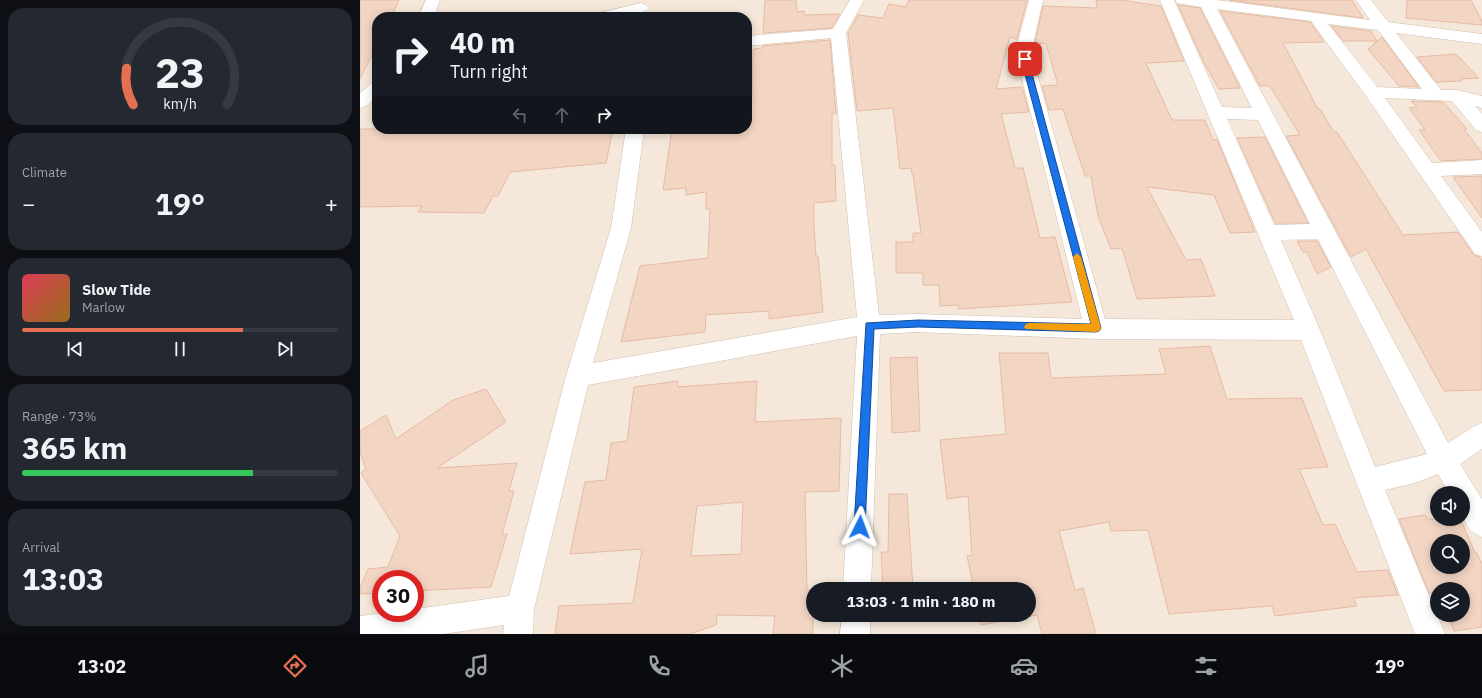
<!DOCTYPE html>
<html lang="en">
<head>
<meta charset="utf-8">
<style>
  :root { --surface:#171b24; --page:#242831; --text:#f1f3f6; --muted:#9ea1a6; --line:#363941; --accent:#e76f51 }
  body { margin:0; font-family:"IBM Plex Sans",sans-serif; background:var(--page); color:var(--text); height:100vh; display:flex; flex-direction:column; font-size:15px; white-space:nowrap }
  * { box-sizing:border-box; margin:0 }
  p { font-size:13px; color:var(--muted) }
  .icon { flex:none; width:22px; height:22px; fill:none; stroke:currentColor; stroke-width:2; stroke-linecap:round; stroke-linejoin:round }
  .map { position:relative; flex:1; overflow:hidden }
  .side { display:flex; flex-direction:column; gap:8px; padding:8px; background:#0d0f14; width:360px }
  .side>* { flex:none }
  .hud { position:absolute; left:12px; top:12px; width:380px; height:122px; border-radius:16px; box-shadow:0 2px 10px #0003; background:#171b24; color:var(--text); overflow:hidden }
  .tools { position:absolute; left:1070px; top:486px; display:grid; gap:8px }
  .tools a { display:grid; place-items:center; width:40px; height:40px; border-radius:50%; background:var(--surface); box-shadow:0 2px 10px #0003; font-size:20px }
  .speed { position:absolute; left:12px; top:570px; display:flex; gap:8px; font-size:20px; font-weight:700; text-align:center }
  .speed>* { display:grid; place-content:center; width:52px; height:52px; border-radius:50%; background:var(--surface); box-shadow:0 2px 10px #0003; line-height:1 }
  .speed .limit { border:6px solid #d22; background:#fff; color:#111 }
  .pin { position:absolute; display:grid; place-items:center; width:34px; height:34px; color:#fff; margin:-17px; border-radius:8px; box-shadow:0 2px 6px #0006 }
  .me { position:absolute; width:44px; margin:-22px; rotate:3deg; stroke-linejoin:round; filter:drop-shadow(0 0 3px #0008) }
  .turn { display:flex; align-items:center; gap:14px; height:84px; padding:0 12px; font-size:18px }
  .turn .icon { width:52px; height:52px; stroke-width:2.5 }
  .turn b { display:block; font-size:28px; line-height:34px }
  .lanes { display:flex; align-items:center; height:38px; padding:0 12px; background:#0003; justify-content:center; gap:20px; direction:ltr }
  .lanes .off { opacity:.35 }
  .big { font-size:30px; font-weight:800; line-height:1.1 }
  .side .card { flex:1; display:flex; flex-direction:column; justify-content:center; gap:6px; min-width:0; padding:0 14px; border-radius:16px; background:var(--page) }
  .side .dial { align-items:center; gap:0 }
  .dial svg { height:104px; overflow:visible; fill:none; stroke:var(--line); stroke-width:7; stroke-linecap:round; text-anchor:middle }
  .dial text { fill:var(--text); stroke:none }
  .song { display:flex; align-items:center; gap:12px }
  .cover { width:48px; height:48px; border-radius:6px; background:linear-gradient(135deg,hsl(350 70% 55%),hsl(40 70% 35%)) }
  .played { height:4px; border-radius:2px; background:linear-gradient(90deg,var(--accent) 70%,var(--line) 70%) }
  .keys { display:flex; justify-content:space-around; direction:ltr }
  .heat { display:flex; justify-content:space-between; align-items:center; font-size:22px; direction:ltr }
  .charge { height:6px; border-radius:3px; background:linear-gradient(90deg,#34c759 73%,var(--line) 0) }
  .trip { position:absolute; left:446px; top:582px; width:230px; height:40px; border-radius:20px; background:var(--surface); box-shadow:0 2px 10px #0003; font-weight:800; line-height:40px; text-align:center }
  .tabs { display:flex; height:64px; justify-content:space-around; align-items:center; background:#090b0e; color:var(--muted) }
  .tabs .icon { width:28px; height:28px }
  .tabs .active { color:var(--accent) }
  .tabs b { font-size:18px; color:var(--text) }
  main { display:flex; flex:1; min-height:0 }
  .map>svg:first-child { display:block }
  .residential { fill:#f5e8da; fill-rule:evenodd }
  .building { fill:#f3d5c3; stroke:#e6bba3; fill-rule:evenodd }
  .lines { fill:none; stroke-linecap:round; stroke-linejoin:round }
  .minor-casing { stroke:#d1beb0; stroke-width:1 }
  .minor { fill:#fff; fill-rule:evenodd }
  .route { fill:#1a73e8; stroke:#114b97 }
  .slow { fill:#f59e0b }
</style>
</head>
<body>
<main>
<section class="side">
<div class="card dial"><svg viewBox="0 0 100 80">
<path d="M14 69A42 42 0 1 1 86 69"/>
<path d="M14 69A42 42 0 0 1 9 41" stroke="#e76f51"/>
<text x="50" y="56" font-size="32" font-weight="700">23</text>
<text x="50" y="72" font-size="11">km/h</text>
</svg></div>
<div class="card"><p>Climate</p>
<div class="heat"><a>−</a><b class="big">19°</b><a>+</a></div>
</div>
<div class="card">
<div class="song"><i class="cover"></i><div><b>Slow Tide</b><p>Marlow</p></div></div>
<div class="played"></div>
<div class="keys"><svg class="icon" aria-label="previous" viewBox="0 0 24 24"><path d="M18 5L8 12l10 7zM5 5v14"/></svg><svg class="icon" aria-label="pause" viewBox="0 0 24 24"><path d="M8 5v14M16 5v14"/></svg><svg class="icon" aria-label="next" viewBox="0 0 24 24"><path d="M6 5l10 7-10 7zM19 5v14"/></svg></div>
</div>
<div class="card"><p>Range · 73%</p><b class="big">365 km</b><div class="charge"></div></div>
<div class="card"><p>Arrival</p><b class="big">13:03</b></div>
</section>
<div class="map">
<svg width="1122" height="634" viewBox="0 0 1122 634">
  <rect width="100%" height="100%" fill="#fdf6ec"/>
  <path class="residential" d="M0 0H1122V634H0ZM17 17H387V129H17ZM1077 493H1103V519H1077ZM1077 541H1103V567H1077ZM21 579H55V613H21ZM453 589H669V615H453ZM1077 589H1103V615H1077Z"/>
  <path class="building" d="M0 0H39L31 17H17V45L0 79Z
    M405 0H436L437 12 444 11V15L480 14 472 28 403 33Z
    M549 0H667L657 39 650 37 636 89 662 87 669 112 641 114 655 168H663L680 238 695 237 712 302 598 309V305L580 306 579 285H563V273H536V242H553V233H561L553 174H552L551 168 540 169 533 108 497 111 488 33 498 15 523 18 529 4 546 7Z
    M736 0H761L801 6 824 61 786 63 812 120H845L853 140 857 139 895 232 870 233 854 195 787 187 826 260 841 259 855 296 777 299 762 248 751 249 738 216 731 176H725L703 109 689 110 682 86 698 85 686 44 675 42 683 6 737 8Z
    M869 0H992L1003 18Z
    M1047 0H1111L1122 21V25L1046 18Z
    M818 5 840 8 880 88 859 89 844 63Z
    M860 11 950 22 964 42 923 43 958 109H960L974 132H977L1043 235 1098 232 1114 255 1120 257 1122 260V390L1084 391 1006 249 991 257 926 136 940 135 910 86H900Z
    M971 26 1011 31 1017 41H983Z
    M1022 37 1059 87 1039 86 1008 49Z
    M470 40 476 113 472 114V165H475L476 201 454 203V226L456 256H458L463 312 409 319V311L346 315 345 332 261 342 280 266 348 258 350 209H346V192L326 195V188L303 190 312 129H387V100L392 99 393 49 402 48V46Z
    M1096 54 1119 78 1100 79 1102 81 1076 82 1057 57Z
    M1051 101 1083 102 1107 129H1104L1122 153V159L1081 161 1059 130H1065L1049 108 1057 107Z
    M0 129H253L246 163 150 172 138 196H133L124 213 58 212 62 206 0 207Z
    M905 137 948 223H915L877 138Z
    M1122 176V218L1093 177Z
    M937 241H957L971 267 957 274 947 252H943Z
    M850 346 867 399 942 398 968 467 939 469 963 525 975 524 997 572 1028 570 1038 595 993 598 997 606 915 616 912 606 809 614 788 530 751 531 749 522 699 531 715 590 723 588 736 634H682L677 615 621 625 619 615H669V589H614L607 556 612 555 608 496 587 499 580 440 646 434 639 353H688L691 378 806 374 799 349Z
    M557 357 560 431 532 433 530 358Z
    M318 381V387L397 381 395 422 481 418 479 491 445 492 447 590H453V634H413L415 616 357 615 356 625 330 634H195L199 606 273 603 282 549 210 554 225 482 246 480 251 443 267 441 274 387ZM383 502 381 554 331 556 337 506Z
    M126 389 146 422 77 468 157 463 149 491H154L142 534H147L131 587 55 591V579H21V593L0 594V588L8 569 28 567 40 536 1 473 6 469 0 452V431L26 415 36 439 93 400Z
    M529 494H547L553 589H523L521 552H528Z
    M1065 515 1068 519 1101 520 1115 553H1117L1122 564V627L1094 631 1087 615H1103V589H1077V592L1069 593 1039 519ZM1077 541H1103V567H1077Z
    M524 615H555V618L524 620Z"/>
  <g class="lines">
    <g class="minor-casing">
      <path id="minor" d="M66 0H80L74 17H58Z
        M490 0H504L486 33 519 315 557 314 722 319 657 59V45L669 0H683L673 45V59L745 319 934 320 800 0H814L862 107 892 108 841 7 817 3 815 0H857L1010 20 996 0H1011L1028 22 1122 34V44L1036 33 1081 90H1097L1122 96V108L1115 106 1122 114V132L1116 130 1092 101 1025 98 1072 163 1122 160V174L1081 176 1122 232V256L1115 254 1006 96 951 21 857 9 1088 443 1113 427 1122 423V449L1100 464 1122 499V537C1101 529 1103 513 1103 493H1089L1078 474 1055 483 1025 490 1085 634H1055L941 340 736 339 557 332 520 334 511 589H483L497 336 228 385 174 609 173 634H143L144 625 83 634H0V616L25 613H55V609L149 596 206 376 251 228 266 129H284L271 228 233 363 497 317 471 38 387 46V36L473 29ZM968 24 1018 30 1062 89 1017 87ZM867 119 898 120 950 224 914 225ZM958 239 1067 454 1015 467 960 330 921 240Z
        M281 3 286 5 289 8 286 11 261 17H232L235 14Z
        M17 83V97L6 106 0 108V93L11 84Z
        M482 615H510V634H480Z"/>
    </g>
    <use href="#minor" class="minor"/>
  </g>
  <path class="route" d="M662 57 668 59 741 328 739 331 736 332 558 327 514 329 505 527 504 531 500 533 496 531 494 527 506 323 558 320 731 324 661 59Z"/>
  <path class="slow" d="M717 253 721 257 741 328 739 331 736 332 666 329 664 327 666 324 669 323 731 324 713 257Z"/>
</svg>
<div class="tools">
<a><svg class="icon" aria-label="sound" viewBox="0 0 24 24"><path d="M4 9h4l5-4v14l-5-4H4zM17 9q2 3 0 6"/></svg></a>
<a><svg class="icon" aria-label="search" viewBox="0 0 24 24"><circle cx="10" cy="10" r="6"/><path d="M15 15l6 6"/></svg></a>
<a><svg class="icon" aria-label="layers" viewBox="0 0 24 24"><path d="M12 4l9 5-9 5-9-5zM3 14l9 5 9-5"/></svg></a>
</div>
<div class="speed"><div class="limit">30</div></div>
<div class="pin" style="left:665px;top:59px;background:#d93025"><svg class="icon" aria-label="arrive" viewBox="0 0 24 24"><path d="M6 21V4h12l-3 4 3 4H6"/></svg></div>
<svg class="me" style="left:500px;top:527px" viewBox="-20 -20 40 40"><path d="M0-17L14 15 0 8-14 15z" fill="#1a73e8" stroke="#fff" stroke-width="4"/></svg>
<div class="trip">13:03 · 1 min · 180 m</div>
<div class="hud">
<div class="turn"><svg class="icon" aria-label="right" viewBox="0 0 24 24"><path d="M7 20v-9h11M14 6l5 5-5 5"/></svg><div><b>40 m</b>Turn right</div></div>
<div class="lanes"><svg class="icon off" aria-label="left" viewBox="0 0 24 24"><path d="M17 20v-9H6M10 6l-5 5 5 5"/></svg><svg class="icon off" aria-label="ahead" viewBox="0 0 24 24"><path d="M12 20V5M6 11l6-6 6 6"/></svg><svg class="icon" aria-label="right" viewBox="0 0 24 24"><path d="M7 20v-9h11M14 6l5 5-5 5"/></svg></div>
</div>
</div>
</main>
<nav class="tabs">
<b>13:02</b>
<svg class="icon active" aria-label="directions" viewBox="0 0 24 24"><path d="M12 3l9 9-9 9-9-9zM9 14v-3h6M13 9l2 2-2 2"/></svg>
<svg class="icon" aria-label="music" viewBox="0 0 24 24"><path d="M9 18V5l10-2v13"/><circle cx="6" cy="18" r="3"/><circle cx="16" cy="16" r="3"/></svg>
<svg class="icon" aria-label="phone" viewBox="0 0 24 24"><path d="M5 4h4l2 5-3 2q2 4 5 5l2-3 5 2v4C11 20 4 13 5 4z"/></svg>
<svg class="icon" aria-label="climate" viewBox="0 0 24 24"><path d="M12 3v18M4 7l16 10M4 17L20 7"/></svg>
<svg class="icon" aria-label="car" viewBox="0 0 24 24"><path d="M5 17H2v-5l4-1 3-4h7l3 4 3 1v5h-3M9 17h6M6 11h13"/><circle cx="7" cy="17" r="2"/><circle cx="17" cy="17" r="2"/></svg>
<svg class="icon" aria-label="filters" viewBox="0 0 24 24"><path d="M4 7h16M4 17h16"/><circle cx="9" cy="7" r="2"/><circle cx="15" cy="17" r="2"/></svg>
<b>19°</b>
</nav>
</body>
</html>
